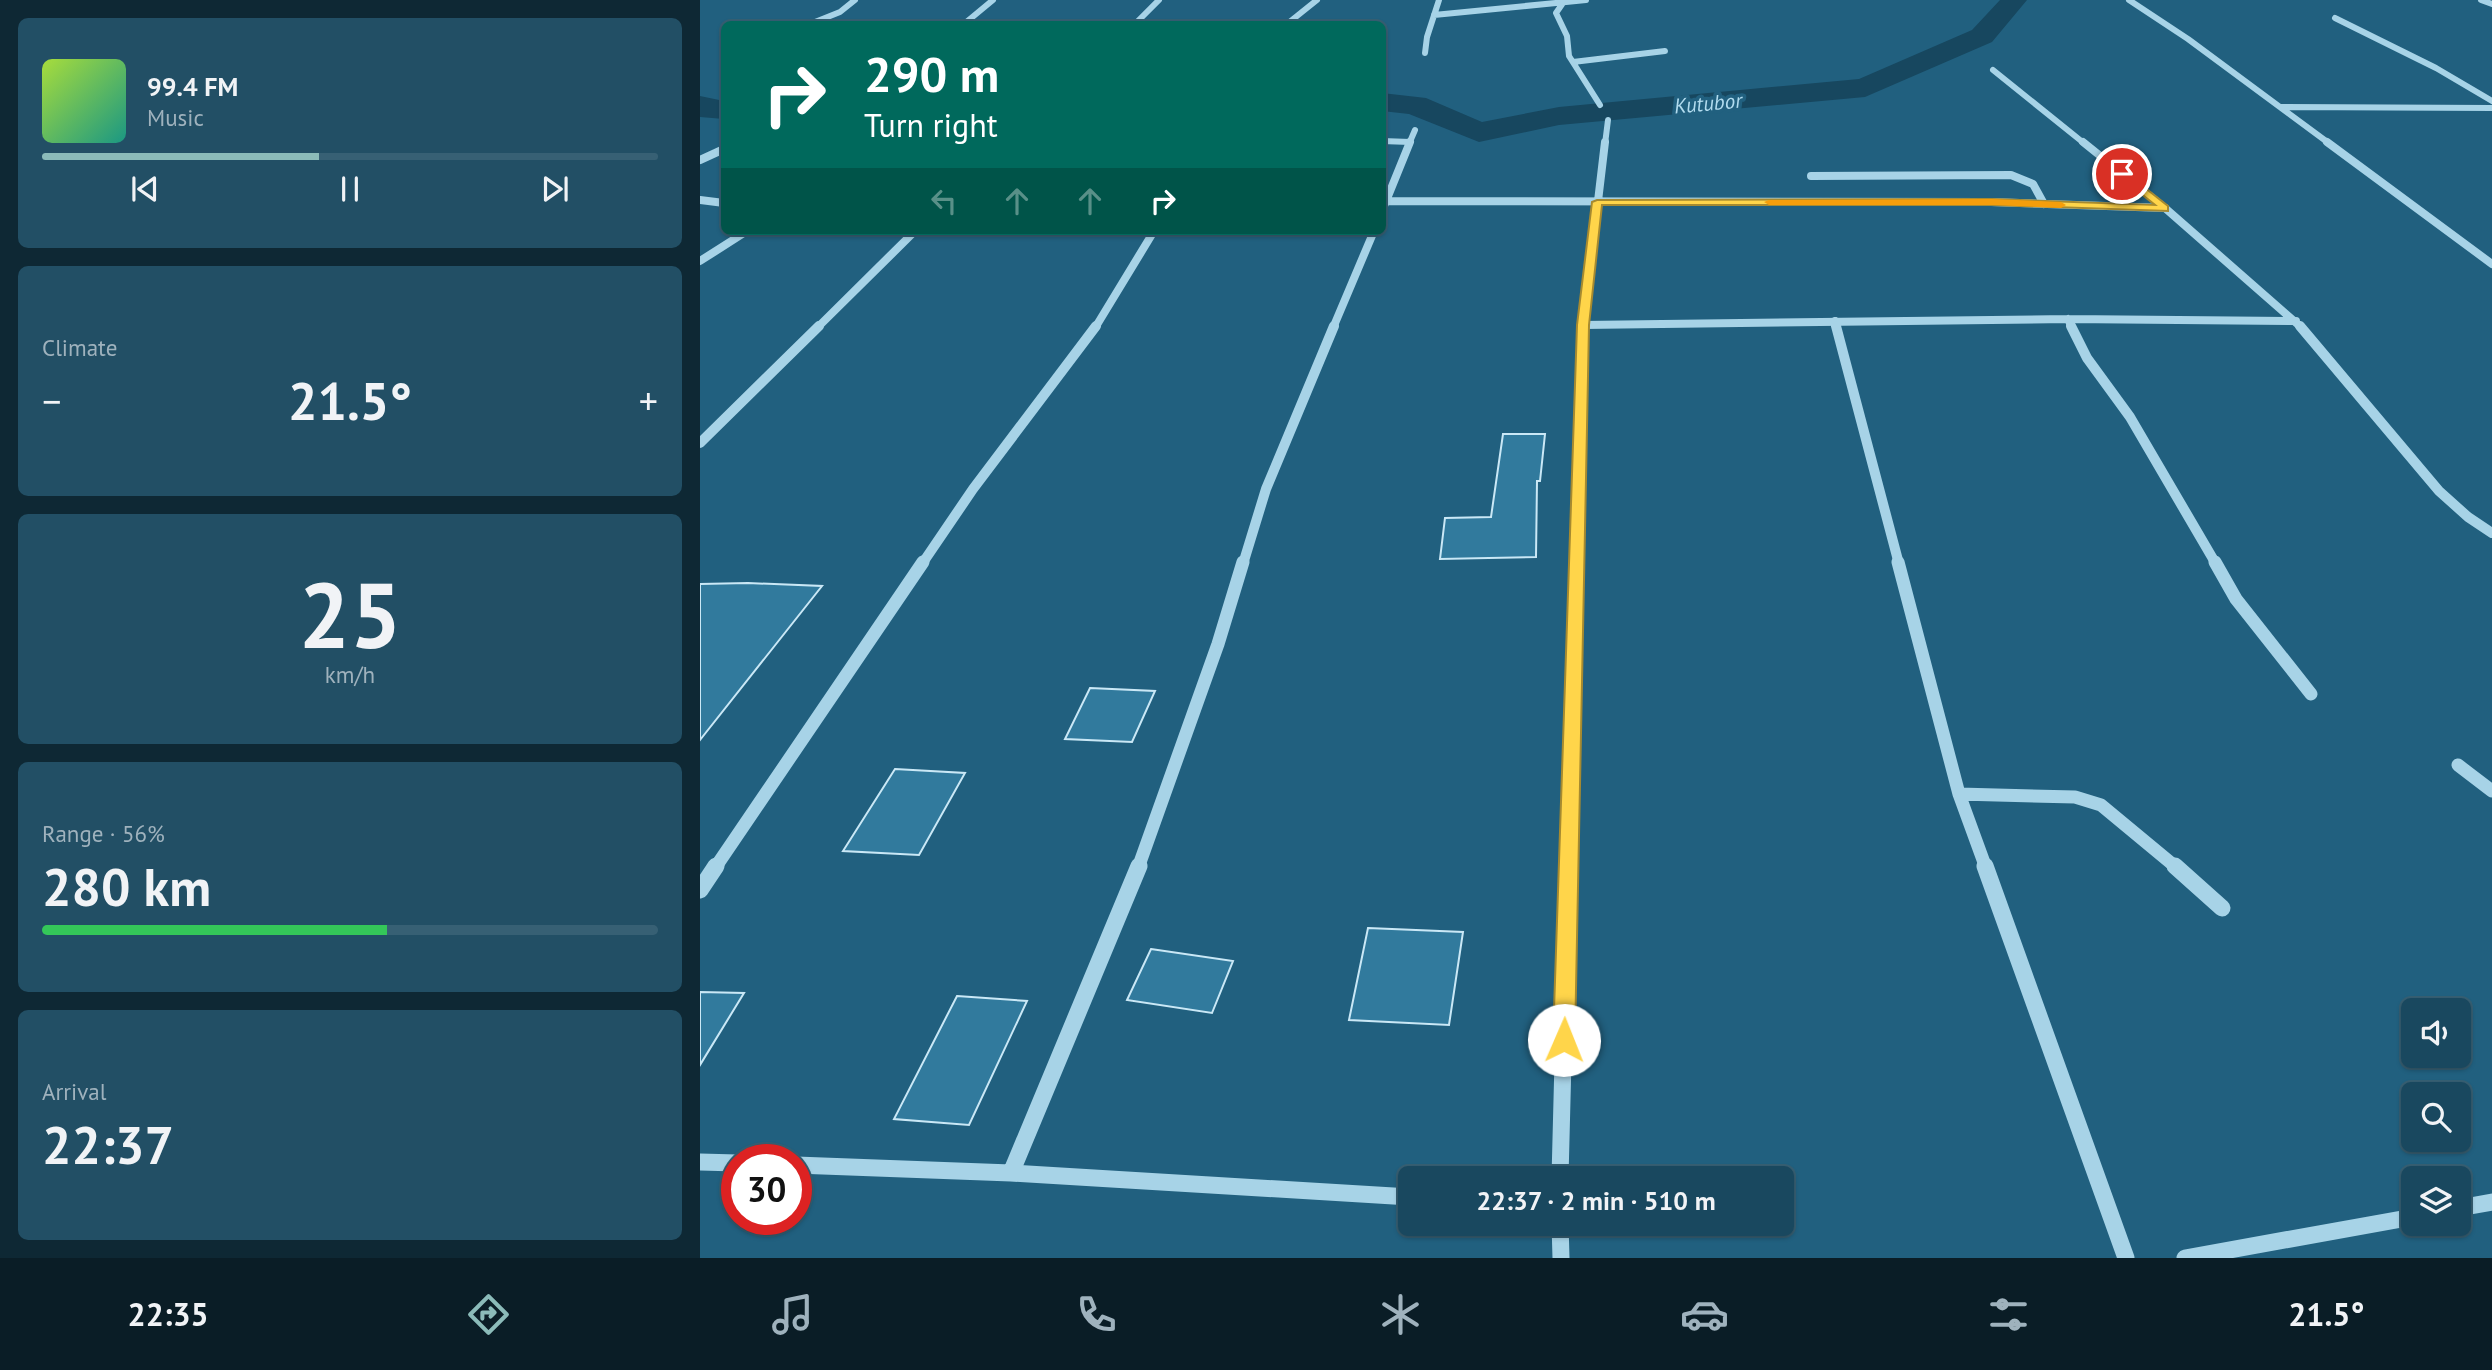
<!DOCTYPE html>
<html lang="en">
<head>
<meta charset="utf-8">
<style>
  :root { --surface:#19485f; --page:#224f65; --text:#f1f3f6; --muted:#9fb2bd; --line:#376074; --accent:#8bbbb9 }
  body { margin:0; font-family:"PT Sans",sans-serif; background:var(--page); color:var(--text); height:100vh; display:flex; flex-direction:column; font-size:26px; white-space:nowrap }
  * { box-sizing:border-box; margin:0 }
  p { font-size:23px; color:var(--muted) }
  .icon { flex:none; width:38px; height:38px; fill:none; stroke:currentColor; stroke-width:2; stroke-linecap:round; stroke-linejoin:round }
  .map { position:relative; flex:1; overflow:hidden }
  .details { display:flex; flex-direction:column; gap:18px; padding:18px; background:#0e2834; width:700px }
  .details>* { flex:none }
  .top-card { position:absolute; left:21px; top:21px; width:665px; height:214px; border-radius:10px; box-shadow:0 2px 5px #0004,0 0 0 2px var(--line); background:#00695c; color:#fff; overflow:hidden }
  .fabs { position:absolute; left:1701px; top:998px; display:grid; gap:14px }
  .fabs a { display:grid; place-items:center; width:70px; height:70px; border-radius:10px; background:var(--surface); box-shadow:0 2px 5px #0004,0 0 0 2px var(--line); font-size:35px }
  .speed { position:absolute; left:21px; top:1144px; display:flex; gap:14px; font-size:35px; font-weight:700; text-align:center }
  .speed>* { display:grid; place-content:center; width:91px; height:91px; border-radius:50%; background:var(--surface); box-shadow:0 2px 5px #0004,0 0 0 2px var(--line); line-height:1 }
  .speed .limit { border:10px solid #d22; background:#fff; color:#111 }
  .pin { position:absolute; display:grid; place-items:center; width:60px; height:60px; color:#fff; margin:-30px; border:4px solid #fff; border-radius:50%; box-shadow:0 2px 7px #0007 }
  .me { position:absolute; width:77px; margin:-38px; rotate:1deg; stroke-linejoin:round; filter:drop-shadow(0 0 5px #0008) }
  .turn { display:flex; align-items:center; gap:24px; height:147px; padding:0 28px; font-size:32px }
  .turn .icon { width:91px; height:91px; stroke-width:2.5 }
  .turn b { display:block; font-size:49px; line-height:60px }
  .lanes { display:flex; align-items:center; height:66px; padding:0 28px; background:#0003; justify-content:center; gap:35px; direction:ltr }
  .lanes .off { opacity:.35 }
  .big { font-size:52px; font-weight:800; line-height:1.1 }
  .details .tile { flex:1; display:flex; flex-direction:column; justify-content:center; gap:10px; min-width:0; padding:0 24px; border-radius:10px; background:var(--page) }
  .details .dial { align-items:center; gap:0 }
  .dial b { font-size:91px; line-height:1 }
  .song { display:flex; align-items:center; gap:21px }
  .cover { width:84px; height:84px; border-radius:10px; background:linear-gradient(135deg,hsl(80 70% 55%),hsl(170 70% 35%)) }
  .played { height:7px; border-radius:4px; background:linear-gradient(90deg,var(--accent) 45%,var(--line) 45%) }
  .keys { display:flex; justify-content:space-around; direction:ltr }
  .heat { display:flex; justify-content:space-between; align-items:center; font-size:38px; direction:ltr }
  .charge { height:10px; border-radius:5px; background:linear-gradient(90deg,#34c759 56%,var(--line) 0) }
  .trip { position:absolute; left:698px; top:1166px; width:396px; height:70px; border-radius:10px; background:var(--surface); box-shadow:0 2px 5px #0004,0 0 0 2px var(--line); font-weight:800; line-height:70px; text-align:center }
  .menu { display:flex; height:112px; justify-content:space-around; align-items:center; background:#0a1d26; color:var(--muted) }
  .menu .icon { width:49px; height:49px }
  .menu .active { color:var(--accent) }
  .menu b { font-size:32px; color:var(--text) }
  main { display:flex; flex:1; min-height:0 }
  .map>svg:first-child { display:block }
  .lines { fill:none; stroke-linecap:round; stroke-linejoin:round }
  .river { fill:#17475f; fill-rule:evenodd }
  .building { fill:#317a9d; stroke:#cae8f6; stroke-width:2 }
  .minor-far4 { stroke:#a7d3e7; stroke-width:6 }
  .minor-far3 { stroke:#a7d3e7; stroke-width:8 }
  .minor-far2 { stroke:#a7d3e7; stroke-width:10 }
  .minor-far1 { stroke:#a7d3e7; stroke-width:13 }
  .minor { stroke:#a7d3e7; stroke-width:17 }
  .route { fill:#ffd54a; stroke:#a68a30; stroke-width:2 }
  .slow { fill:#f59e0b }
  .labels { text-anchor:middle; dominant-baseline:central; stroke-width:7; stroke-linejoin:round; paint-order:stroke }
  .far-water-label { font-size:21px; font-style:italic; fill:#b2dcef; stroke:#21607f }
</style>
</head>
<body>
<main>
<section class="details">
<div class="tile">
<div class="song"><i class="cover"></i><div><b>99.4 FM</b><p>Music</p></div></div>
<div class="played"></div>
<div class="keys"><svg class="icon" aria-label="previous" viewBox="0 0 24 24"><path d="M18 5L8 12l10 7zM5 5v14"/></svg><svg class="icon" aria-label="pause" viewBox="0 0 24 24"><path d="M8 5v14M16 5v14"/></svg><svg class="icon" aria-label="next" viewBox="0 0 24 24"><path d="M6 5l10 7-10 7zM19 5v14"/></svg></div>
</div>
<div class="tile"><p>Climate</p>
<div class="heat"><a>−</a><b class="big">21.5°</b><a>+</a></div>
</div>
<div class="tile dial"><b>25</b><p>km/h</p></div>
<div class="tile"><p>Range · 56%</p><b class="big">280 km</b><div class="charge"></div></div>
<div class="tile"><p>Arrival</p><b class="big">22:37</b></div>
</section>
<div class="map">
<svg width="1792" height="1258" viewBox="0 0 1792 1258">
  <rect width="100%" height="100%" fill="#21607f"/>
  <g class="lines">
    <path class="river" d="M1300 0H1327L1292 42 1165 97 859 125 779 142 709 114 682 111V93L726 98 782 122 859 107 1159 79 1272 30Z
      M0 96 24 101V119L0 117Z"/>
  </g>
  <path class="building" d="M803 434H845L840 481H837L836 557 740 559 745 518 791 517Z
    M48 583 122 586 0 740V584Z
    M390 688 455 691 432 742 365 739Z
    M195 769 265 773 219 855 143 851Z
    M668 928 763 932 749 1025 649 1020Z
    M451 949 533 961 512 1013 427 1000Z
    M0 992 44 993 0 1065Z
    M257 996 327 1001 269 1125 194 1119Z"/>
  <g class="lines">
    <path class="minor-far4" d="M865 0 856 13 867 36 869 56 900 105
      M1429 0 1488 39 1630 144
      M1781 0 1792 4
      M734 15 886 0
      M1635 18 1736 68 1792 101
      M110 24 140 12 155 0
      M264 24 293 0
      M435 24 459 0
      M587 24 617 0
      M725 53 727 37 739 0
      M873 62 965 51
      M1293 70 1385 144
      M1580 107 1792 108
      M682 141 710 142
      M709 144 715 130
      M905 144 908 120"/>
    <path class="minor-far3" d="M1383 142 1465 208 1602 328
      M1627 142 1792 264
      M0 160 24 149
      M1111 176 1311 175 1333 184 1344 204
      M0 200 24 203
      M687 201 1291 202 1465 208
      M682 211 710 142
      M0 261 47 231
      M1368 319 1372 328
      M1135 321 1137 328
      M883 325 1368 319 1596 321
      M117 328 215 231
      M395 328 454 231
      M633 328 674 231
      M883 328 905 142"/>
    <path class="minor-far2" d="M1136 326 1199 564
      M1371 326 1387 358 1430 417 1516 564
      M1600 326 1739 491 1768 517 1792 533
      M0 443 119 326
      M222 564 273 489 396 326
      M543 564 566 489 634 326
      M877 564 883 326"/>
    <path class="minor-far1" d="M1198 562 1259 794 1286 868
      M1515 562 1536 599 1611 694
      M1758 765 1792 791
      M1259 794 1375 797 1401 805 1477 868
      M15 868 223 562
      M438 868 518 644 543 562
      M868 868 877 562"/>
    <path class="minor" d="M1285 866 1426 1258
      M1475 866 1522 908
      M0 890 16 866
      M0 1162 37 1163
      M96 1165 311 1173 710 1197
      M311 1173 439 866
      M860 1178 868 866
      M1759 1208 1792 1202
      M860 1223 861 1258
      M1485 1258 1713 1217"/>
  </g>
  <path class="route" d="M1419 172H1425L1468 206V211L1292 205H902L889 325 875 1040 872 1048 864 1051 856 1048 853 1040 877 325 892 202 897 200 1292 199 1455 205 1419 176Z"/>
  <path class="slow" d="M1292 199 1361 202 1366 205 1361 208 1292 205H1069L1064 202 1069 200Z"/>
  <g class="labels">
    <g class="far-water-label">
      <text transform="translate(1008 103) rotate(-5)">Kutubor</text>
    </g>
  </g>
</svg>
<div class="fabs">
<a><svg class="icon" aria-label="sound" viewBox="0 0 24 24"><path d="M4 9h4l5-4v14l-5-4H4zM17 9q2 3 0 6"/></svg></a>
<a><svg class="icon" aria-label="search" viewBox="0 0 24 24"><circle cx="10" cy="10" r="6"/><path d="M15 15l6 6"/></svg></a>
<a><svg class="icon" aria-label="layers" viewBox="0 0 24 24"><path d="M12 4l9 5-9 5-9-5zM3 14l9 5 9-5"/></svg></a>
</div>
<div class="speed"><div class="limit">30</div></div>
<div class="pin" style="left:1422px;top:174px;background:#d93025"><svg class="icon" aria-label="arrive" viewBox="0 0 24 24"><path d="M6 21V4h12l-3 4 3 4H6"/></svg></div>
<svg class="me" style="left:864px;top:1040px" viewBox="-20 -20 40 40"><circle r="19" fill="#fff"/><path d="M0-13L10 11 0 6-10 11z" fill="#ffd54a"/></svg>
<div class="trip">22:37 · 2 min · 510 m</div>
<div class="top-card">
<div class="turn"><svg class="icon" aria-label="right" viewBox="0 0 24 24"><path d="M7 20v-9h11M14 6l5 5-5 5"/></svg><div><b>290 m</b>Turn right</div></div>
<div class="lanes"><svg class="icon off" aria-label="left" viewBox="0 0 24 24"><path d="M17 20v-9H6M10 6l-5 5 5 5"/></svg><svg class="icon off" aria-label="ahead" viewBox="0 0 24 24"><path d="M12 20V5M6 11l6-6 6 6"/></svg><svg class="icon off" aria-label="ahead" viewBox="0 0 24 24"><path d="M12 20V5M6 11l6-6 6 6"/></svg><svg class="icon" aria-label="right" viewBox="0 0 24 24"><path d="M7 20v-9h11M14 6l5 5-5 5"/></svg></div>
</div>
</div>
</main>
<nav class="menu">
<b>22:35</b>
<svg class="icon active" aria-label="directions" viewBox="0 0 24 24"><path d="M12 3l9 9-9 9-9-9zM9 14v-3h6M13 9l2 2-2 2"/></svg>
<svg class="icon" aria-label="music" viewBox="0 0 24 24"><path d="M9 18V5l10-2v13"/><circle cx="6" cy="18" r="3"/><circle cx="16" cy="16" r="3"/></svg>
<svg class="icon" aria-label="phone" viewBox="0 0 24 24"><path d="M5 4h4l2 5-3 2q2 4 5 5l2-3 5 2v4C11 20 4 13 5 4z"/></svg>
<svg class="icon" aria-label="climate" viewBox="0 0 24 24"><path d="M12 3v18M4 7l16 10M4 17L20 7"/></svg>
<svg class="icon" aria-label="car" viewBox="0 0 24 24"><path d="M5 17H2v-5l4-1 3-4h7l3 4 3 1v5h-3M9 17h6M6 11h13"/><circle cx="7" cy="17" r="2"/><circle cx="17" cy="17" r="2"/></svg>
<svg class="icon" aria-label="filters" viewBox="0 0 24 24"><path d="M4 7h16M4 17h16"/><circle cx="9" cy="7" r="2"/><circle cx="15" cy="17" r="2"/></svg>
<b>21.5°</b>
</nav>
</body>
</html>
